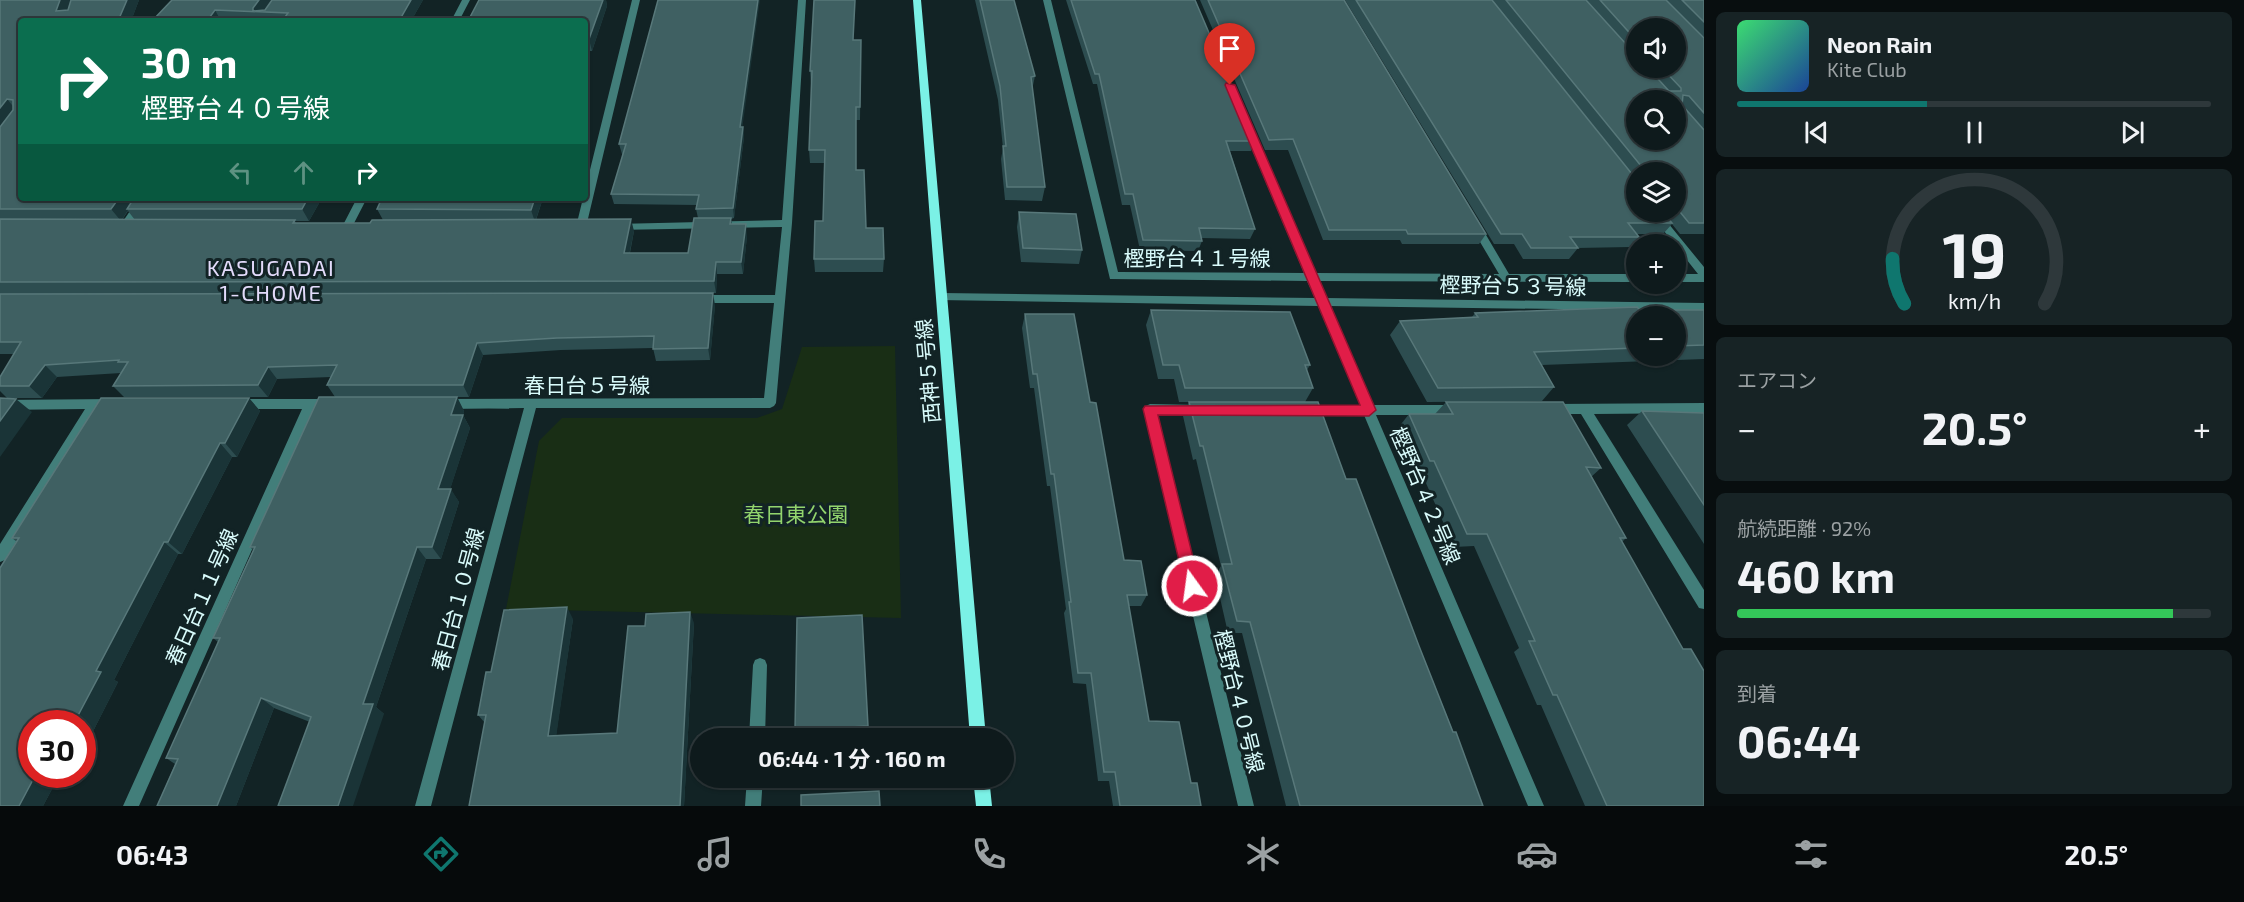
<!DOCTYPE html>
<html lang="ja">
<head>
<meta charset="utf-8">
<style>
  :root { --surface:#0e1a1c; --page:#172325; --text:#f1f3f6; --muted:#9ba1a3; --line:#2e383b; --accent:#0f766e }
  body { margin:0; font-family:"Exo 2","Noto Sans JP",sans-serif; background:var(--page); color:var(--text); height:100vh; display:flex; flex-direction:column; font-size:22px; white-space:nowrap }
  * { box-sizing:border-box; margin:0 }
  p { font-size:20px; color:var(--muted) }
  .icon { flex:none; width:33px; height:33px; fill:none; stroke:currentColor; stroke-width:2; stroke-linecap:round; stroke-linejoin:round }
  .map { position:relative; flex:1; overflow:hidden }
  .panel { display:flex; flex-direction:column; gap:12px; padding:12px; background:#080e0f; width:540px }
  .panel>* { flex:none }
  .hud { position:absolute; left:18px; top:18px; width:570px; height:183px; border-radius:6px; box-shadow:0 2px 4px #0004,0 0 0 2px var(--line); background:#0b6e4f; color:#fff; overflow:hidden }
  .fabs { position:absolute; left:1626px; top:18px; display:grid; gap:12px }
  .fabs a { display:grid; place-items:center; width:60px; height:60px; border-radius:50%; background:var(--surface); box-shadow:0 2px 4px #0004,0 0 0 2px var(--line); font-size:30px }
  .speed { position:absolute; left:18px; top:710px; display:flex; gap:12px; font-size:30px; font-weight:700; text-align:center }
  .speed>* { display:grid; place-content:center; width:78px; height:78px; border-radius:50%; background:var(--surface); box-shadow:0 2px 4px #0004,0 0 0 2px var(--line); line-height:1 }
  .speed .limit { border:9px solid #d22; background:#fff; color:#111 }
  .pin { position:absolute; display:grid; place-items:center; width:51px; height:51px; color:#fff; margin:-62px -26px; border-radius:50% 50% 50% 0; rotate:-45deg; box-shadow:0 0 6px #0007 }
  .pin .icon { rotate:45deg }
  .me { position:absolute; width:66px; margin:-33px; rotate:346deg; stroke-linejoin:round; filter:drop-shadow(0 0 4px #0008) }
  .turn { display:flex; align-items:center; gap:21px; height:126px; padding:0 24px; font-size:27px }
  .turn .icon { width:78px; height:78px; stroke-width:2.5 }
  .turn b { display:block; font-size:42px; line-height:51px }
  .lanes { display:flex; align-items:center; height:57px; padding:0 24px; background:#0003; justify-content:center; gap:30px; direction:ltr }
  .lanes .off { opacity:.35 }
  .big { font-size:45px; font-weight:700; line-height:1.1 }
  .panel .widget { flex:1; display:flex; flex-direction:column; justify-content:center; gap:9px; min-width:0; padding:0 21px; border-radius:9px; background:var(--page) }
  .panel .dial { align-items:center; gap:0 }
  .dial svg { height:156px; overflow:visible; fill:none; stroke:var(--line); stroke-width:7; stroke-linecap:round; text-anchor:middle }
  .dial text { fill:var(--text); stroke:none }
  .song { display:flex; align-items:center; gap:18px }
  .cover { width:72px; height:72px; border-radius:9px; background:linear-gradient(135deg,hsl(140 70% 55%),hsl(220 70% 35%)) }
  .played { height:6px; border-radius:3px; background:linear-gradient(90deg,var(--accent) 40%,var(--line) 40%) }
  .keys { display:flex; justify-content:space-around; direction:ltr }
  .heat { display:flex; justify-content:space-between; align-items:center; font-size:33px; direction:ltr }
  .charge { height:9px; border-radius:4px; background:linear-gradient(90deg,#34c759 92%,var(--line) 0) }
  .trip { position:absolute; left:690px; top:728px; width:324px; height:60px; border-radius:30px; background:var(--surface); box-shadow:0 2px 4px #0004,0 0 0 2px var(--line); font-weight:700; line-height:60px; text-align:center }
  .menu { display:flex; height:96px; justify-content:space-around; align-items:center; background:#060a0b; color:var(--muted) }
  .menu .icon { width:42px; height:42px }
  .menu .active { color:var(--accent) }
  .menu b { font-size:27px; color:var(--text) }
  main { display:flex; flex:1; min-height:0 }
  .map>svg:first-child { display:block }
  .green { fill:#192e15 }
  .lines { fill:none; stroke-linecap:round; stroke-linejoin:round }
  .street { fill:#427e7a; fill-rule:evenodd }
  .secondary { fill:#7bf1e6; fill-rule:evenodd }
  .wall { fill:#2d4d50; fill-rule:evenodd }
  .shaded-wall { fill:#1a3437 }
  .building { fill:#3f6062; stroke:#58787a; stroke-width:1.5; fill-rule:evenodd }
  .route { fill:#e11d48; stroke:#92132f; stroke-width:1.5 }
  .labels { text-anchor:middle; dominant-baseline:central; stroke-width:6; stroke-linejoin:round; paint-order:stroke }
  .street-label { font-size:21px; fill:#d9fbfb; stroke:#122325 }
  .park-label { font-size:21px; fill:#92d46d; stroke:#122325 }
  .neighbourhood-label { font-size:22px; letter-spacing:1.5px; fill:#e3dbfb; stroke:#122325 }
</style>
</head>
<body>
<main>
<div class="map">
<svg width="1704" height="806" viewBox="0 0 1704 806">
  <rect width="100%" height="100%" fill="#122325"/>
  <path class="green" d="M895 346 901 618 506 609 539 441 562 418H757L782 409 802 347Z"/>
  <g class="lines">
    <path class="street" d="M462 0H470L459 21H451Z
      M632 0H640L586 227 581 230 576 227 583 198H585V190Z
      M798 0H806L792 223 776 403 774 406 770 408H536L431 806H415L524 408 445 409 441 407 439 404 441 401 445 399 764 398 774 303H697L692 299 697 295H775L782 227 616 230 611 227 616 224 782 220Z
      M1043 0H1051L1118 272 1304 273 1243 128 1248 125 1253 128 1315 273 1499 274 1470 225 1475 222 1479 223 1509 274H1636V282L1318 281 1326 298 1704 303V311L1329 306 1372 405H1454L1458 407 1460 410 1458 413 1454 415H1376L1544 806H1528L1364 415H1307L1303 413 1301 410 1303 407 1307 405H1360L1318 306 938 300 937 297 942 293 1315 298 1307 281 1110 279Z
      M139 198H149L128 229H120L119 227Z
      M357 198H367L351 229H343L342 227Z
      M1649 212H1659L1704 267V282H1676V274H1698Z
      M113 399 117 401 119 404 117 407 98 409 5 560 0 562V544L85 409 0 410V400Z
      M238 399H332L336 401 338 404 336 407 314 409 139 806H123L302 409H238L234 407 232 404 234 401Z
      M1704 403V413L1594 414 1704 590V609L1699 608 1581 414H1553L1549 412 1547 409 1549 406 1553 404Z
      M1150 404 1200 405 1204 407 1206 410 1204 413 1200 415 1157 414 1254 806H1238L1144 409 1146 406Z
      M760 658 765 660 767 665 765 738H749L753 665 755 660Z
      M747 777H763L761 806H745Z"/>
    <path class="secondary" d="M913 0H921L986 738H970Z
      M973 777H989L992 806H976Z"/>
  </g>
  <path class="wall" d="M0 0H139L131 21 21 198H322L309 221H295L296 223H370L383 220 377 209 382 198H543L536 220 634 231 630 253H688L698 218 696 209 697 205 614 204 611 194 623 154H622L619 144 743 127 744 137 734 218 731 219 732 224 747 236 743 274H717L716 293 0 294ZM128 211 135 220H122Z
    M172 0H423L411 21H152Z
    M479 0H606L607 6 592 51H585V21Z
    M975 0H1014L1035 76 1032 90 1045 187 1042 201 1005 200 1001 159 1003 148 998 100Z
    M1066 0H1195L1255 141 1251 151H1230L1255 229 1250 239 1201 238 1202 241 1198 251 1140 250 1130 205H1122L1097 84H1093Z
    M1200 0H1344L1486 234 1479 244H1402L1400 240H1323L1288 150H1265Z
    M1345 0H1704V234H1680L1672 224 1663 234H1636L1639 237 1630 247 1577 248H1578L1569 259H1523L1514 244H1494ZM1636 28 1676 68H1636ZM1636 172H1676V212H1636Z
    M854 40H861L860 120H856V170L866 228 884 259 883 272H815L814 259 823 221 824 163H810L809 150 812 84H811L810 71Z
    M1019 212 1082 250 1079 264 1021 262 1017 227Z
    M0 294 715 305 710 360 656 361 653 348 561 350 483 355 469 397H335L327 385 331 377 277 379 268 397H124L113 386 121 373 57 377 42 398H7L0 391V377L14 354H0Z
    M1151 310 1310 365 1307 370 1313 388 1305 402H1179L1174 379H1158L1146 325Z
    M1640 310H1704V359L1542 365 1554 387 1542 401 1427 402 1390 335 1400 321 1472 317 1475 313ZM1636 316H1676V356H1636Z
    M1025 314 1090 402 1124 560 1147 595 1141 606H1129L1149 721 1191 783 1201 806H1113L1109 781H1098L1086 684 1073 683 1064 613 1066 609 1050 486H1047L1034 388H1030L1022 328Z
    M457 397 464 411 463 415 470 428 450 489 459 502 441 559H426L376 707 384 714 310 722 274 708 236 806H157L175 764 166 758 218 642 213 638 253 550 250 547Z
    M101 398H249L260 411 237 457H232L182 554H178L114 680 118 682 82 753V723H32V774H60L43 806H0V568L17 542 12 538Z
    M1189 402 1346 479 1419 646 1483 806H1286L1242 633H1228L1215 576 1221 566 1196 459 1193 460 1183 416Z
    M1446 402 1601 468 1591 477 1626 538 1622 542 1704 806H1585L1541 705H1537L1514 652 1519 648 1474 546 1454 547 1422 474H1419L1398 428 1409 414H1435Z
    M1642 411 1704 413V544L1627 425Z
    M573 619 556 735 617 733 694 623 684 806H469L485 723 478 715 491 672Z
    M868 726V736L826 738H797L795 730Z"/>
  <path class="shaded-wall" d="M60 0H73L65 21 56 11Z
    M127 0H139L131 21H118Z
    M259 0H273L265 12 253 11V8Z
    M411 0H423L411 21H399Z
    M603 0H606L607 6 592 51 589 39Z
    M758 0H760L741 137 740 127Z
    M215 10 221 21H207Z
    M7 99 17 111 0 133V108Z
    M743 127 744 137 734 218 733 208Z
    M119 198H137L127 209 128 210 121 221 111 209Z
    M308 198H322L309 221 302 209Z
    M535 198H543L535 222 531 210Z
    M631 219 634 231 627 265 624 253Z
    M746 224 747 236 743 274 741 262Z
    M716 262 717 274 716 293 714 281Z
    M713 293 715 305 710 360 708 348Z
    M477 343 483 355 469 397 463 385Z
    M45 365 57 377 42 398 29 386Z
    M268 367 277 379 268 397 258 385Z
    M457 397 464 411 463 415 470 428 446 502 438 489 451 415Z
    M249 398 260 411 237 457 225 443Z
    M16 399 32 412 0 457V421Z
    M220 443 232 457 182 554 168 542Z
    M451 489 459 502 441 559 432 547Z
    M164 542 178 554 114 680 118 682 82 753V723H74L96 671Z
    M417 547 426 559 376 707 384 714 353 806H338L363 704Z
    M567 607 573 619 555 745 548 736Z
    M690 612 694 623 684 806H680Z
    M261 698 274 708 236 806H217Z
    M36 774H60L43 806H19Z"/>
  <path class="building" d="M0 0H60L56 11 68 10 71 0H127L118 21H21V198H119L111 209H0V127L13 110V100L7 99 0 108Z
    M172 0H259L253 8V11L265 10 272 0H411L399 21H282L288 13 215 10 207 21H152Z
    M479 0H603L589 39H585V21H468Z
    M658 0H758L740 127H743L733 208 696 209 699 195 611 194 626 144H619Z
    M814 0H855L853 40H861L860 107H856V170H864L866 228H883L884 259H814L815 221H823L825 150H809L812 71H810Z
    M980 0H1014L1035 76 1031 77 1045 187H1007L1003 146H1006L1000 86Z
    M1071 0H1195L1255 141H1226L1255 229 1199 228 1202 241 1143 240 1133 194H1125L1099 74H1095Z
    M1208 0H1344L1486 234H1408L1406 230H1329L1293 139 1269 140Z
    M1356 0H1492L1636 179V212H1663L1672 223H1628L1639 237H1570L1578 248H1531L1522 234H1501Z
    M1506 0H1586L1636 55V68H1648L1669 91H1681V88L1662 68H1676V28H1636V40L1600 0H1666L1704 38V113L1689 96 1683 95 1682 105 1704 130V223H1689L1676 207V172H1646ZM1636 100H1676V140H1636Z
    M1682 0H1704V22Z
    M134 198H308L302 209H127Z
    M382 198H535L531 210 377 209Z
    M1019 212 1076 214 1082 250 1023 248Z
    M694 218H731L730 224H746L741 262H716L714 281 0 282V219L295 220 293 223H370L372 220 631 219 624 253H688Z
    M713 293 708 348 653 349 654 336 557 338 477 343 463 385H327L337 365 268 367 258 385 113 386 128 362H118L119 360 45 365 29 386H0V377L21 342H0V294Z
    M1637 307 1640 310H1704V345L1676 346V316H1636V348L1534 352 1554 387 1438 388 1400 321 1478 317 1475 313Z
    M1151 310 1290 312 1310 365H1305L1313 388H1185L1179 365H1163Z
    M1025 314H1074L1090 402 1096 403 1124 560 1141 561 1147 595H1127L1149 721 1179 722 1191 783H1197L1201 806H1120L1115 772H1104L1091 673H1078L1069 602H1071L1054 474H1051L1037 374H1033Z
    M319 397H457L451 415H463L438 489H451L432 547H417L363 704H373L338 806H278L311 717 261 698 217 806H157L178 759 166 758 220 638H213L255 547H250Z
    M0 398 16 399 0 421Z
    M101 398H249L225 443H220L168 542H164L96 671 101 672 74 723H32V774H36L19 806H0V568L19 538H12Z
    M1189 402H1318L1346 479H1356L1419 646 1453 732H1456L1483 806H1300L1250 622 1237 621 1222 564H1232L1203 446H1200Z
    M1446 402H1563L1601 468 1586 467 1626 538H1620L1683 649H1691L1704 671V806H1607L1557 695H1553L1529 641H1535L1487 534H1467L1434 461H1430L1409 414H1453Z
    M1642 411 1704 413V505Z
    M567 607 548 736 617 733 628 626H645L646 614 690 612 680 806H469L486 715H478L486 672H491L504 610Z
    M862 615 868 726 795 730 797 618Z
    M879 791 880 806H801V795Z"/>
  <path class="route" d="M1226 83 1235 85 1376 410 1369 416 1158 415 1200 586 1198 591 1192 593 1187 591 1185 586 1143 409 1145 406 1360 405 1225 85Z"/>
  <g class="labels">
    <g class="street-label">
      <text x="1197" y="257">樫野台４１号線</text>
      <text transform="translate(1513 285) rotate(1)">樫野台５３号線</text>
      <text transform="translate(927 371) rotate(-95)">西神５号線</text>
      <text x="587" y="384">春日台５号線</text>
      <text transform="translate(1426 495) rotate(67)">樫野台４２号線</text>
      <text transform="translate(201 597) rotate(-66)">春日台１１号線</text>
      <text transform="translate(457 599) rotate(-75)">春日台１０号線</text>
      <text transform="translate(1240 701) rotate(76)">樫野台４０号線</text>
    </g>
    <g class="park-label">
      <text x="796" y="513">春日東公園</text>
    </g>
    <g class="neighbourhood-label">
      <text x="271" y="267">KASUGADAI<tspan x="271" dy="25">1-CHOME</tspan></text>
    </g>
  </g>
</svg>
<div class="fabs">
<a><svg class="icon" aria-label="sound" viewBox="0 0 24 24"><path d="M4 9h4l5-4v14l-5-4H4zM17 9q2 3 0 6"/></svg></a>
<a><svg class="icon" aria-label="search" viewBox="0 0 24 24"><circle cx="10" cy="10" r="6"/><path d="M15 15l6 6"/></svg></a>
<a><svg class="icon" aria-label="layers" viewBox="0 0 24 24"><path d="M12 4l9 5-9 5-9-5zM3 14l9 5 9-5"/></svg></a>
<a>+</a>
<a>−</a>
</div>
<div class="speed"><div class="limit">30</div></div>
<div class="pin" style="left:1230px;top:85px;background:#d93025"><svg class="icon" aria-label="arrive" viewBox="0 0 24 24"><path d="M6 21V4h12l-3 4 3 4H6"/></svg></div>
<svg class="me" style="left:1192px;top:586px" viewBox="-20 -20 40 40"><circle r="17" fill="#e11d48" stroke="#fff" stroke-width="3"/><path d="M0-11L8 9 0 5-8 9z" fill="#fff"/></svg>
<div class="trip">06:44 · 1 分 · 160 m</div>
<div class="hud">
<div class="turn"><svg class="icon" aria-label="right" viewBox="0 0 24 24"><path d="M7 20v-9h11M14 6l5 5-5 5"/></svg><div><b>30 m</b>樫野台４０号線</div></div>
<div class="lanes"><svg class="icon off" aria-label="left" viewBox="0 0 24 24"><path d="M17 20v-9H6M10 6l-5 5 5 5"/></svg><svg class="icon off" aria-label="ahead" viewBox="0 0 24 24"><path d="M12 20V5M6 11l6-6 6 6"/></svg><svg class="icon" aria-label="right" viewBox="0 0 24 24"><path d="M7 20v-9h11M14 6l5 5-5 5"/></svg></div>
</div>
</div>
<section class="panel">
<div class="widget">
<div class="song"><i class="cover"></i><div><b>Neon Rain</b><p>Kite Club</p></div></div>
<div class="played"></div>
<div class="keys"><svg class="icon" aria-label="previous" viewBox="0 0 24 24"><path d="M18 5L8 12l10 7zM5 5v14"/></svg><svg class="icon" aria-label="pause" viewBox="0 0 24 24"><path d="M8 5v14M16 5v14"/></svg><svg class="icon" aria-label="next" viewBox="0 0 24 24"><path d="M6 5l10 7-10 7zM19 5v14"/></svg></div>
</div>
<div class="widget dial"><svg viewBox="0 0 100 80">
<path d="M14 69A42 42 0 1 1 86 69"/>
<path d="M14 69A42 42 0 0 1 8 46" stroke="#0f766e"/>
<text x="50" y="56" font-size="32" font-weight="700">19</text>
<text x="50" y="72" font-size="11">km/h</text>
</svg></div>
<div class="widget"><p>エアコン</p>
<div class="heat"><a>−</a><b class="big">20.5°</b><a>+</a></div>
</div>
<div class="widget"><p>航続距離 · 92%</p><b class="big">460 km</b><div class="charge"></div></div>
<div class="widget"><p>到着</p><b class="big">06:44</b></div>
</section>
</main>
<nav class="menu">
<b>06:43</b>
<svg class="icon active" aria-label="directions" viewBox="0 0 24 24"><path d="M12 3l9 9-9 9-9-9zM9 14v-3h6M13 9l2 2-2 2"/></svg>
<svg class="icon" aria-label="music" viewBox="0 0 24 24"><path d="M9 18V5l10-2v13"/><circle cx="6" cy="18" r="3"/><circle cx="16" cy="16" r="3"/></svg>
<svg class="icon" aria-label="phone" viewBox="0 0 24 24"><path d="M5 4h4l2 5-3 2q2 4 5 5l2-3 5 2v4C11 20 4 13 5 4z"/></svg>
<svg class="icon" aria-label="climate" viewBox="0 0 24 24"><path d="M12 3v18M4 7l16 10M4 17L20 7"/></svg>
<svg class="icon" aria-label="car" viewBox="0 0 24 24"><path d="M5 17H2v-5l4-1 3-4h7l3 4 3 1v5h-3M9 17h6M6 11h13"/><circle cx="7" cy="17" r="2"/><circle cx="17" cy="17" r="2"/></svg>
<svg class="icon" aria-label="filters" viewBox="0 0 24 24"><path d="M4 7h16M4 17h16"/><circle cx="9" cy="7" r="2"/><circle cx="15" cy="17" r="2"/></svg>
<b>20.5°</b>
</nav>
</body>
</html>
